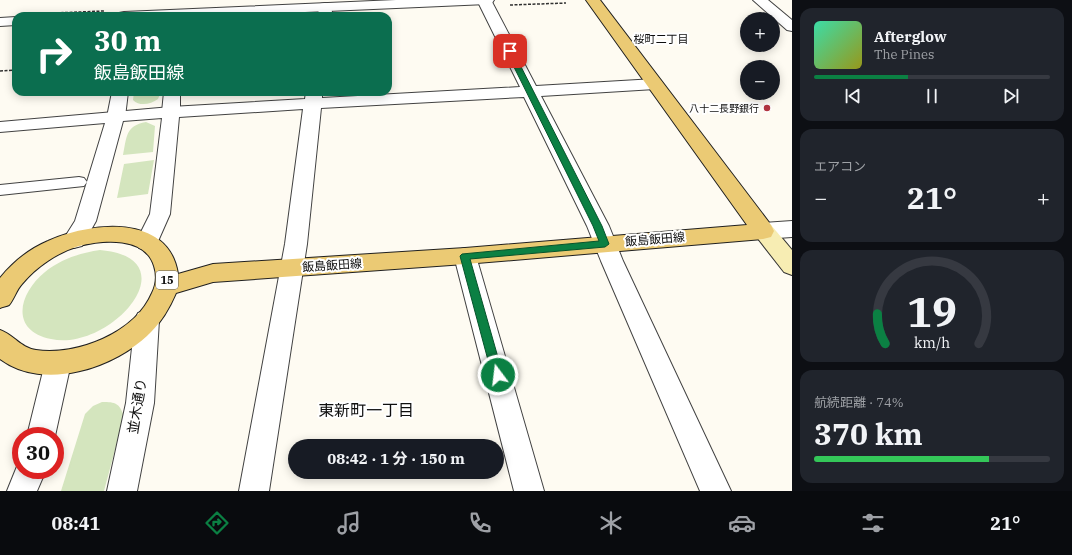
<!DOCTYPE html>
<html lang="ja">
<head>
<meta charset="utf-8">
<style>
  :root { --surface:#171b24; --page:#20242c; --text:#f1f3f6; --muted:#9ea1a6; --line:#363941; --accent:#0b8043 }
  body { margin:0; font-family:"IBM Plex Serif","Noto Sans JP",serif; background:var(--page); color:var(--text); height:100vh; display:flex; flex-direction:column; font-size:15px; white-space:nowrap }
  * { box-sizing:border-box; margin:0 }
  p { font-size:13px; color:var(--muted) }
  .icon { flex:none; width:22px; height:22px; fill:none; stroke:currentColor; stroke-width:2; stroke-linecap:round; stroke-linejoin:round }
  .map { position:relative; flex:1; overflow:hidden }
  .panel { display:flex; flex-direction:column; gap:8px; padding:8px; background:#0d0f14; width:280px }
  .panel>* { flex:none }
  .top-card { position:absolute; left:12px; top:12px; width:380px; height:84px; border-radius:12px; box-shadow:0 2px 10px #0003; background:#0b6e4f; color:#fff; overflow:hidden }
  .buttons { position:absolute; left:740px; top:12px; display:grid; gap:8px }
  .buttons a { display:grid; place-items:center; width:40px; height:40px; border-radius:50%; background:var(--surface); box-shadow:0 2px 10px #0003; font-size:20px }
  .speed { position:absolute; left:12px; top:427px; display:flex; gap:8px; font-size:20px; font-weight:700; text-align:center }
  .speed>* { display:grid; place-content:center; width:52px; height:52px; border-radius:50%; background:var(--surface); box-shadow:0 2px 10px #0003; line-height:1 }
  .speed .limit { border:6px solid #d22; background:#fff; color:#111 }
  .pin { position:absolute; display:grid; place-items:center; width:34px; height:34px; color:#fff; margin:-17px; border-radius:8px; box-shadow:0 2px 6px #0006 }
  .me { position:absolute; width:44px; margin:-22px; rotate:345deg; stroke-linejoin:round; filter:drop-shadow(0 0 3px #0008) }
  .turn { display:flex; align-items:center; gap:14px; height:84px; padding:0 16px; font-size:18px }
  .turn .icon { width:52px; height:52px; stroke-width:2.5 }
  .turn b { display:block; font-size:28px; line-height:34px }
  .big { font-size:30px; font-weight:700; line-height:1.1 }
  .panel .card { flex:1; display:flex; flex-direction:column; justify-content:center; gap:6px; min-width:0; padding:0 14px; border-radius:12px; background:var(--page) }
  .panel .dial { align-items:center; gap:0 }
  .dial svg { height:104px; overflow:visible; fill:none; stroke:var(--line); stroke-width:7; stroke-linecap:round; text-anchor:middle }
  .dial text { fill:var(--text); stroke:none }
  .song { display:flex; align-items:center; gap:12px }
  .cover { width:48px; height:48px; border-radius:6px; background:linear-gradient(135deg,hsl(160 70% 55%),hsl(60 70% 35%)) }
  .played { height:4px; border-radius:2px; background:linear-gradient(90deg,var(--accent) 40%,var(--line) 40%) }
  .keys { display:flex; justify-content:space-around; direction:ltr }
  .heat { display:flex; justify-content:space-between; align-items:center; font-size:22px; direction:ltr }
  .charge { height:6px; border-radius:3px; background:linear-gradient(90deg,#34c759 74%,var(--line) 0) }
  .trip { position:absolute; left:288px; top:439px; width:216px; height:40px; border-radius:20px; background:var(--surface); box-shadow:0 2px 10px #0003; font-weight:700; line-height:40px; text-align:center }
  .menu { display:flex; height:64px; justify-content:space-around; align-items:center; background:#090b0e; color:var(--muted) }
  .menu .icon { width:28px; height:28px }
  .menu .selected { color:var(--accent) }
  .menu b { font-size:18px; color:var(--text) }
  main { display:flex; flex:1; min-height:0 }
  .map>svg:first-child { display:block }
  .green { fill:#d4e5be }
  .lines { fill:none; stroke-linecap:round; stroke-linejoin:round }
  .service-casing { stroke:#424242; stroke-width:2 }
  .minor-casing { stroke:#424242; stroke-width:2 }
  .tertiary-casing { stroke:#424242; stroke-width:2 }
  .secondary-casing { stroke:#313131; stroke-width:2 }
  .primary-casing { stroke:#202020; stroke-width:2 }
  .path { stroke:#313131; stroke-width:1.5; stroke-dasharray:3 1.5; stroke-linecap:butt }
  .service { fill:#fff; fill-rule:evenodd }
  .minor { fill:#fff; fill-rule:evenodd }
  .tertiary { fill:#fff; fill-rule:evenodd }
  .secondary { fill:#f7edb3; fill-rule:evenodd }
  .primary { fill:#ebca74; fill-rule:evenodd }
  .route { fill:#0b8043; stroke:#07532c }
  .poi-dot { fill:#b1343f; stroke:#fff; stroke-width:1.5 }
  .labels { text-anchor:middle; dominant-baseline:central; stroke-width:4; stroke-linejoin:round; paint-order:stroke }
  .far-poi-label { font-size:10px; fill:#0f0f0f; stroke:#fff; text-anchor:end }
  .far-neighbourhood-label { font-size:11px; fill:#0f0f0f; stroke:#fff }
  .shield { fill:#fff; stroke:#575757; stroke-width:1 }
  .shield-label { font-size:11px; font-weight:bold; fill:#0f0f0f }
  .street-label { font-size:12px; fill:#0f0f0f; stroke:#fff }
  .near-street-label { font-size:14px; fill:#0f0f0f; stroke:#fff }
  .near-neighbourhood-label { font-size:16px; fill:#0f0f0f; stroke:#fff }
</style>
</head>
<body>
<main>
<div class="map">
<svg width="792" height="491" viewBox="0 0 792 491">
  <rect width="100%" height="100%" fill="#fefbf2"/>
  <path class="green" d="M134 92H161L158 99C151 104 140 107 133 100Z
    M146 122 155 126 153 152 123 155C127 137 125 126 146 122Z
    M154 160 148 194 117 198 124 164Z
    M100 250C192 258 111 352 51 339 9 330 19 293 45 272 61 259 80 253 100 250Z
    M102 402C116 402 119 403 124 416L104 491H61L85 414 93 406Z"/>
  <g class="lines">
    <g class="service-casing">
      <path id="service" d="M79 177 84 178 87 182 84 186 0 195V185Z"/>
    </g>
    <g class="minor-casing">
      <path id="minor" d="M477 0H491L536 86 655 79 661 81 663 84 661 87 655 89 541 96 609 226 623 261 731 491H700L601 261 587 226 524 97 321 108 307 244 269 491H239L285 244 303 109 179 117 170 214 155 248 147 250 139 248 136 242 150 214 162 118 123 121 96 221 82 246 74 248 66 246 63 240 75 221 105 123 0 132V122L171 107 305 99 306 92H322V98L520 87Z
        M753 0H768L792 20V31L787 30Z
        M325 3 330 4 333 16H319L318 7 320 4Z
        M792 221V237L763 239 755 237 752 231 755 225 763 223Z
        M465 248 473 250 476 256 544 491H514L454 256 457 250Z
        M147 310 156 313 159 320 154 403 137 491H107L126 403 135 320 138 313Z
        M58 351 67 355 71 363 55 436H27L45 363 49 355Z
        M20 459 21 470H46L37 491H7Z"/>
    </g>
    <g class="tertiary-casing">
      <path id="tertiary" d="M396 0H494L492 3 487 4 217 16H117L119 13 124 12Z
        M16 17V25L0 26V18Z
        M112 92H128L125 117 122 121 116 122 110 121 107 117Z
        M164 92H180V112L177 116 171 117 165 116 162 112Z"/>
    </g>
    <g class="secondary-casing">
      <path id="secondary" d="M763 223 771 225 792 250V275L784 272 752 231 755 225Z"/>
    </g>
    <g class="primary-casing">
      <path id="primary" d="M586 0H600L771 225 774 231 771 237 763 239 465 264 213 282 176 293C170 307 162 321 151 332 116 368 44 392 0 359V330C14 335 21 348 36 350 77 356 135 333 152 293 156 285 157 275 154 266 145 236 103 240 79 246 58 252 36 267 22 284 17 289 13 301 9 305 7 306 2 307 0 308V278C13 262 29 249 48 241 90 222 169 213 178 274L213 264 465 248 747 225Z"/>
    </g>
    <path class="path" d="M510 5 566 3
      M29 14 104 11
      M0 71 16 70"/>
    <use href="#service" class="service"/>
    <use href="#minor" class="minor"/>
    <use href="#tertiary" class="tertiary"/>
    <use href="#secondary" class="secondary"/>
    <use href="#primary" class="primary"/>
  </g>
  <path class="route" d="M507 49 513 51 602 226 609 244 605 247 470 259 503 375 501 378 498 380 494 378 492 375 460 256 462 254 599 241 593 226 506 51Z"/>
  <circle class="poi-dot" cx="767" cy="108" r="4"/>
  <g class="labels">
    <g class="far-poi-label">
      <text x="759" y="108">八十二長野銀行</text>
    </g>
    <g class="far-neighbourhood-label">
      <text x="661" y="39">桜町二丁目</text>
    </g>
    <rect class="shield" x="156" y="271" width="22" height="18" rx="3"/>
    <g class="shield-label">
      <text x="167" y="280">15</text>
    </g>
    <g class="street-label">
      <text transform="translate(655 239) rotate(-5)">飯島飯田線</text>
      <text transform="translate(332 265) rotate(-4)">飯島飯田線</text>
    </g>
    <g class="near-street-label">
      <text transform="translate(137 406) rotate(-81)">並木通り</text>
    </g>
    <g class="near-neighbourhood-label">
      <text x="366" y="410">東新町一丁目</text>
    </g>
  </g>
</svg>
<div class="buttons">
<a>+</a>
<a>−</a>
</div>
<div class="speed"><div class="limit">30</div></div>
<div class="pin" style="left:510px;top:51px;background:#d93025"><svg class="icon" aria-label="arrive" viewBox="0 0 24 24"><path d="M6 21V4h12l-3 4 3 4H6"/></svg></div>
<svg class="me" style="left:498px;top:375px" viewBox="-20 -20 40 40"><circle r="17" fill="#0b8043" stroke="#fff" stroke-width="3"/><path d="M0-11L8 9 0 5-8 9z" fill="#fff"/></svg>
<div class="trip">08:42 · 1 分 · 150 m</div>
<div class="top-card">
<div class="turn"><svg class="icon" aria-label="right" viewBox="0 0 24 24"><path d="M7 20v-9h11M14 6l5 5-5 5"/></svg><div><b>30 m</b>飯島飯田線</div></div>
</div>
</div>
<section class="panel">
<div class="card">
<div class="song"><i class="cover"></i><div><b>Afterglow</b><p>The Pines</p></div></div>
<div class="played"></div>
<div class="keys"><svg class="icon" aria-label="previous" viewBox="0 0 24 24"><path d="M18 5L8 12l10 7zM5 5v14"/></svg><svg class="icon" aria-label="pause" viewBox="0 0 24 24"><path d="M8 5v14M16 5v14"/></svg><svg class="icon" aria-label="next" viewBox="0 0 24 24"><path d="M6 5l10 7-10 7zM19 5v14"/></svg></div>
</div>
<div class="card"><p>エアコン</p>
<div class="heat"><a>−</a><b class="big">21°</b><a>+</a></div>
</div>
<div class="card dial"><svg viewBox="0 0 100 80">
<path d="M14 69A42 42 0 1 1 86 69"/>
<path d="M14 69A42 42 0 0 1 8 46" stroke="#0b8043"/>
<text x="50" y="56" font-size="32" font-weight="700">19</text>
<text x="50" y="72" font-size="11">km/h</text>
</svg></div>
<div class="card"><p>航続距離 · 74%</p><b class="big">370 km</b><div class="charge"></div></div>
</section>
</main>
<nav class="menu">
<b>08:41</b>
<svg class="icon selected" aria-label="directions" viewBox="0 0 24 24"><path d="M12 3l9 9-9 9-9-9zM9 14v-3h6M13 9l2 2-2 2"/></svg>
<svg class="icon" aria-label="music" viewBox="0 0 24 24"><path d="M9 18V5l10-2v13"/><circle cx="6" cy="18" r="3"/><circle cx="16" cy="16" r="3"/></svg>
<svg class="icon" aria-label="phone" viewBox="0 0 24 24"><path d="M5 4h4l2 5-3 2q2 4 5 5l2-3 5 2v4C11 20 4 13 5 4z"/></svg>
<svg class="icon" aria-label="climate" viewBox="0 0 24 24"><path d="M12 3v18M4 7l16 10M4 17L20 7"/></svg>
<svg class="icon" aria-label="car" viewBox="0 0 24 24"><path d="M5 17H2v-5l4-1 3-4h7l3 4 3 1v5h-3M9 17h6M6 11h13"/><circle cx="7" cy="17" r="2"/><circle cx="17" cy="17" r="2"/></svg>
<svg class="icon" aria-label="filters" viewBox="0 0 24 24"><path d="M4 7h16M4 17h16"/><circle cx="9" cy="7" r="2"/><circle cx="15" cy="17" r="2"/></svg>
<b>21°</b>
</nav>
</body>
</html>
